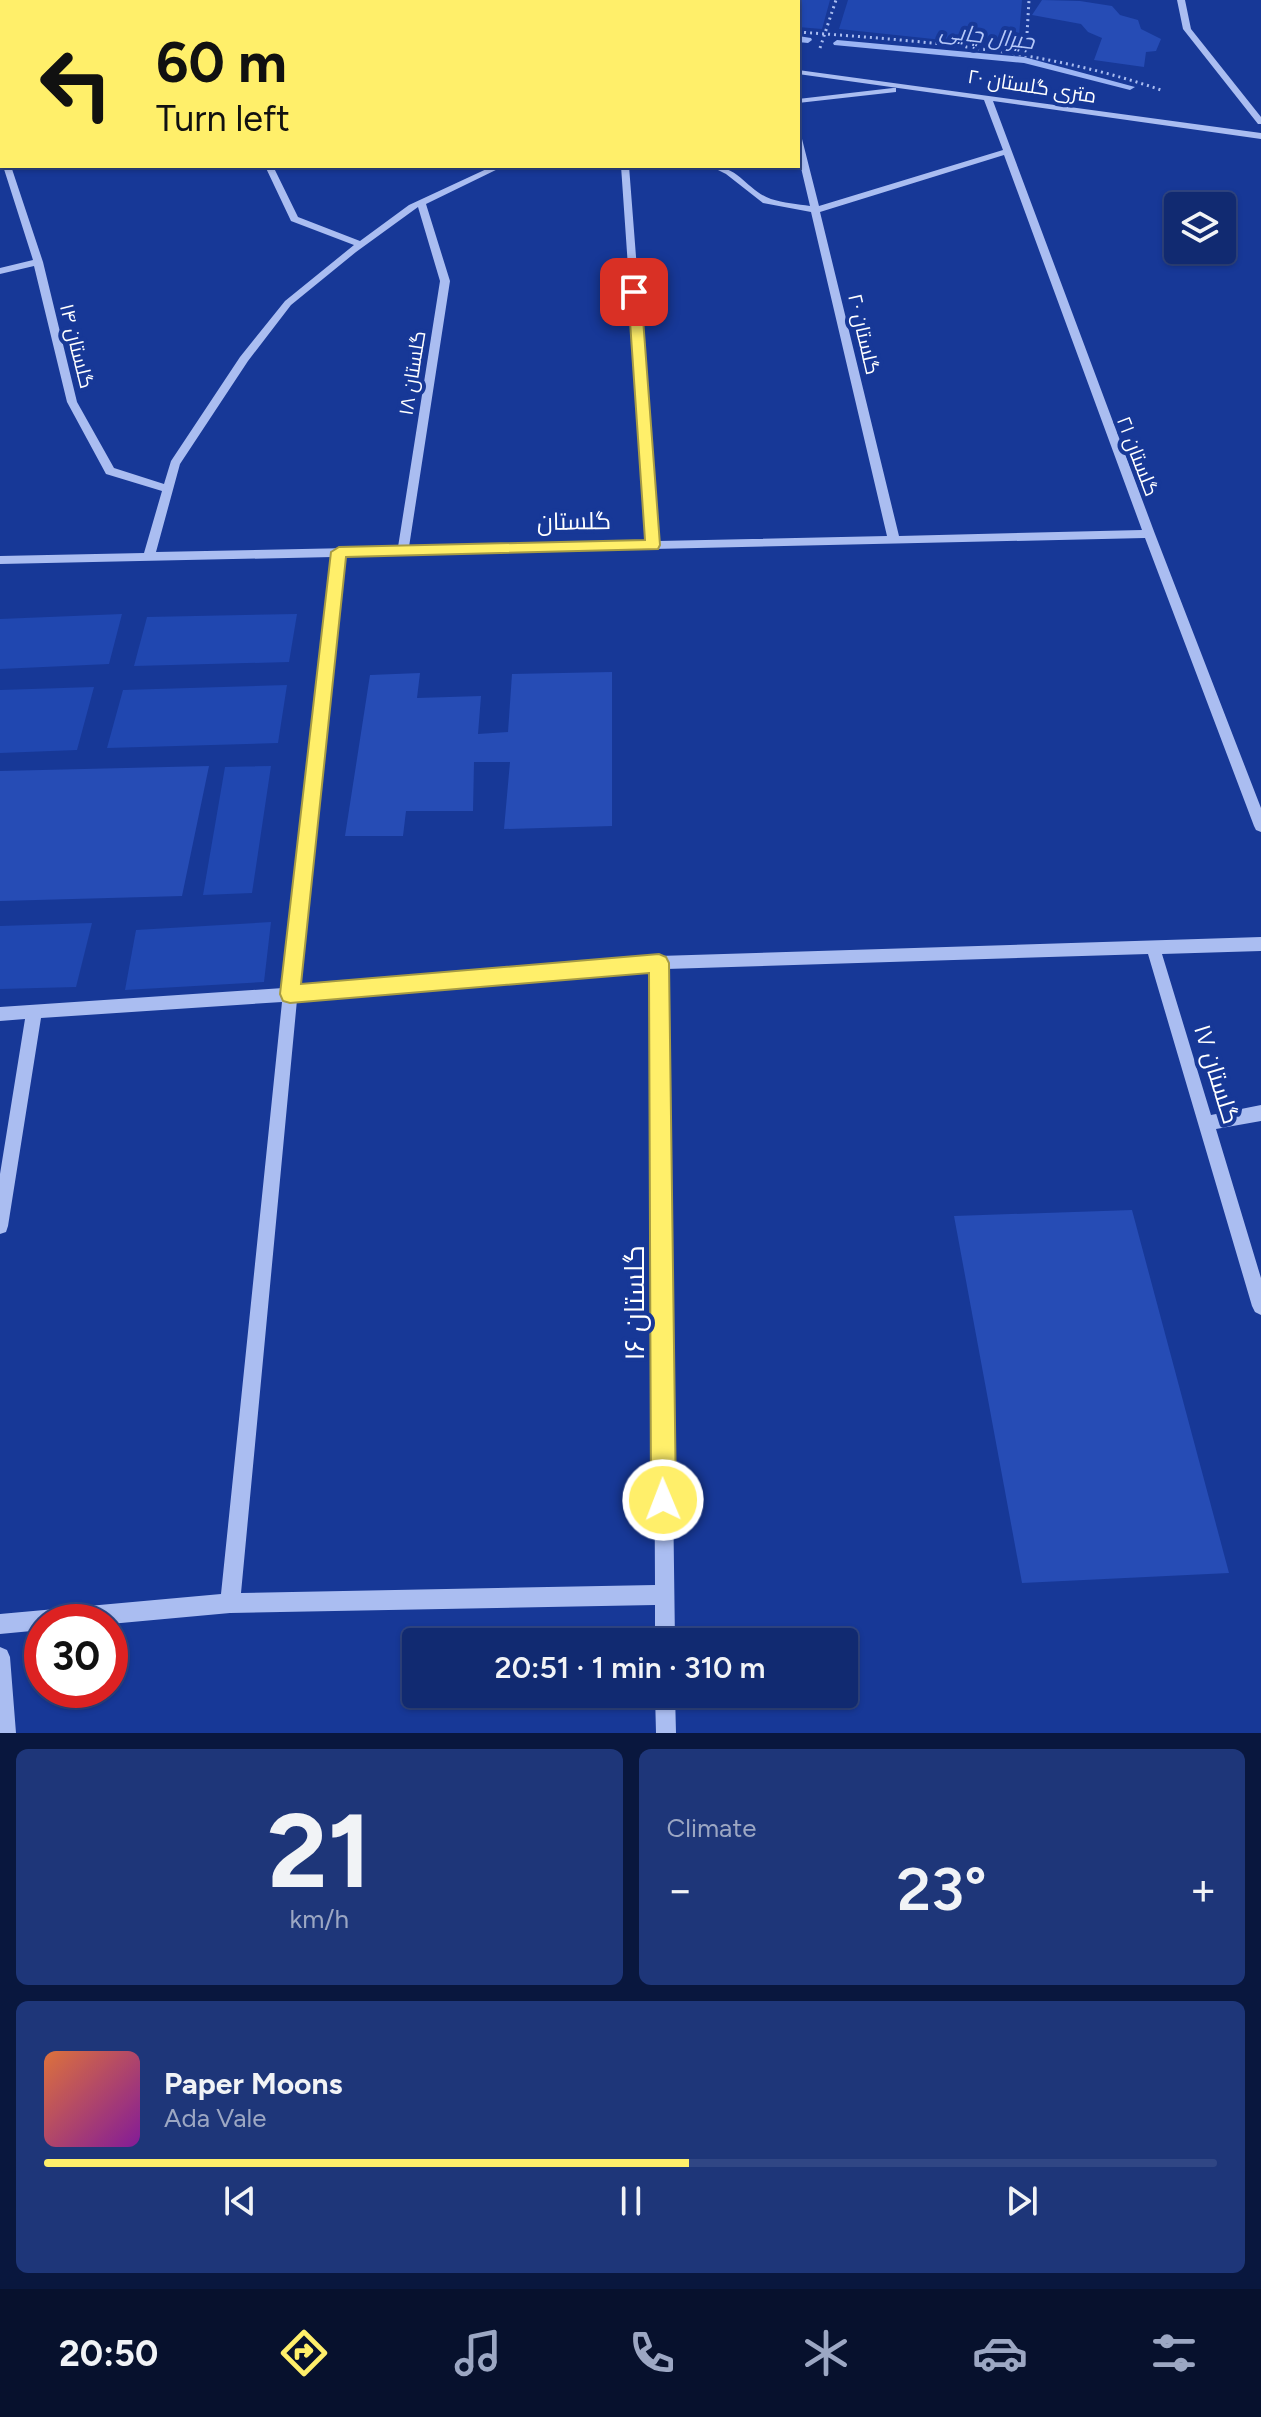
<!DOCTYPE html>
<html lang="en">
<head>
<meta charset="utf-8">
<style>
  :root { --surface:#112a71; --page:#1e3679; --text:#f1f3f6; --muted:#9ca7c3; --line:#304684; --accent:#ffef6a }
  body { margin:0; font-family:Figtree,Cairo,sans-serif; background:var(--page); color:var(--text); height:100vh; display:flex; flex-direction:column; font-size:30px; white-space:nowrap }
  * { box-sizing:border-box; margin:0 }
  p { font-size:26px; color:var(--muted) }
  .icon { flex:none; width:44px; height:44px; fill:none; stroke:currentColor; stroke-width:2; stroke-linecap:round; stroke-linejoin:round }
  .map { position:relative; height:1733px; overflow:hidden }
  .sheet { display:flex; flex-direction:column; gap:16px; padding:16px; background:#09173e; flex:1 }
  .sheet>* { flex:none }
  .guide { position:absolute; left:0px; top:0px; width:800px; height:168px; box-shadow:0 2px 6px #0004,0 0 0 2px var(--line); background:#ffef6a; color:#111; overflow:hidden }
  .buttons { position:absolute; left:1164px; top:192px; display:grid; gap:16px }
  .buttons a { display:grid; place-items:center; width:72px; height:72px; border-radius:8px; background:var(--surface); box-shadow:0 2px 6px #0004,0 0 0 2px var(--line); font-size:40px }
  .speed { position:absolute; left:24px; top:1604px; display:flex; gap:16px; font-size:40px; font-weight:700; text-align:center }
  .speed>* { display:grid; place-content:center; width:104px; height:104px; border-radius:50%; background:var(--surface); box-shadow:0 2px 6px #0004,0 0 0 2px var(--line); line-height:1 }
  .speed .limit { border:12px solid #d22; background:#fff; color:#111 }
  .pin { position:absolute; display:grid; place-items:center; width:68px; height:68px; color:#fff; margin:-34px; border-radius:16px; box-shadow:0 4px 12px #0006 }
  .me { position:absolute; width:88px; margin:-44px; rotate:359deg; stroke-linejoin:round; filter:drop-shadow(0 0 6px #0008) }
  .turn { display:flex; align-items:center; gap:28px; height:168px; padding:0 24px; font-size:36px }
  .turn .icon { width:104px; height:104px; stroke-width:2.5 }
  .turn b { display:block; font-size:56px; line-height:68px }
  .big { font-size:60px; font-weight:600; line-height:1.1 }
  .sheet .widget { flex:1; display:flex; flex-direction:column; justify-content:center; gap:12px; min-width:0; padding:0 28px; border-radius:12px; background:var(--page) }
  .sheet .dial { align-items:center; gap:0 }
  .dial b { font-size:104px; line-height:1 }
  .song { display:flex; align-items:center; gap:24px }
  .cover { width:96px; height:96px; border-radius:12px; background:linear-gradient(135deg,hsl(20 70% 55%),hsl(290 70% 35%)) }
  .played { height:8px; border-radius:4px; background:linear-gradient(90deg,var(--accent) 55%,var(--line) 55%) }
  .keys { display:flex; justify-content:space-around; direction:ltr }
  .heat { display:flex; justify-content:space-between; align-items:center; font-size:44px; direction:ltr }
  .sheet .tiles { flex:1; display:grid; gap:16px; grid-template-columns:1fr 1fr }
  .widget:last-child { grid-column:span 2 }
  .trip { position:absolute; left:402px; top:1628px; width:456px; height:80px; border-radius:8px; background:var(--surface); box-shadow:0 2px 6px #0004,0 0 0 2px var(--line); font-weight:600; line-height:80px; text-align:center }
  .menu { display:flex; height:128px; justify-content:space-around; align-items:center; background:#07112d; color:var(--muted) }
  .menu .icon { width:56px; height:56px }
  .menu .current { color:var(--accent) }
  .menu b { font-size:36px; color:var(--text) }
  .map>svg:first-child { display:block }
  .green { fill:#2047b0 }
  .lines { fill:none; stroke-linecap:round; stroke-linejoin:round }
  .stream { fill:#9cb5f4; fill-rule:evenodd }
  .building { fill:#264cb5 }
  .path { stroke:#aabdf1; stroke-width:3; stroke-dasharray:2 4; stroke-linecap:butt }
  .minor { fill:#aabdf1; fill-rule:evenodd }
  .route { fill:#ffef6a; stroke:#a69b45; stroke-width:2 }
  .labels { text-anchor:middle; dominant-baseline:central; stroke-width:8; stroke-linejoin:round; paint-order:stroke }
  .far-street-label { font-size:20px; fill:#fff; stroke:#173897 }
  .far-water-label { font-size:22px; font-style:italic; fill:#b6c8f8; stroke:#173897 }
  .street-label { font-size:24px; fill:#fff; stroke:#173897 }
  .near-street-label { font-size:28px; fill:#fff; stroke:#173897 }
</style>
</head>
<body>
<div class="map">
<svg width="1261" height="1733" viewBox="0 0 1261 1733">
  <rect width="100%" height="100%" fill="#173897"/>
  <path class="green" d="M727 0H830L822 29 798 27V2Z
    M848 0H1022L1018 48 839 29Z
    M122 614 109 664 0 669V619Z
    M297 614 289 662 134 666 147 617Z
    M287 685 278 743 107 748 123 690Z
    M94 687 77 750 0 753V690Z
    M271 766 252 893 203 895 225 767Z
    M271 922 264 982 125 990 136 930Z
    M92 923 76 987 0 989V926Z"/>
  <g class="lines">
    <path class="stream" d="M388 0 390 2 364 1 365 0Z
      M798 36 811 38 812 40 808 43 798 42Z
      M837 40 1024 57 1135 87 1130 90 1024 63 834 45 833 43Z"/>
  </g>
  <path class="building" d="M1042 0 1080 1 1112 6 1120 15 1138 20 1141 29 1161 39 1156 51 1146 52 1144 67 1094 60 1102 38 1088 32 1081 24 1032 15Z
    M612 672V826L504 829 510 762H474L473 811H406L403 836H345L370 675 420 673 417 698 481 696 478 734 508 732 512 674Z
    M209 766 182 896 0 901V771Z
    M1132 1210 1229 1573 1022 1583 954 1216Z"/>
  <g class="lines">
    <path class="path" d="M798 32C922 41 1043 49 1161 90
      M820 48 836 0
      M1026 51 1029 0"/>
    <path class="minor" d="M212 0H292L295 2H215Z
      M1177 0H1185L1191 29 1261 117V124H1258L1183 29Z
      M0 33H2V37H0Z
      M798 70 1261 133V139L993 101 1155 534 1261 808V832L1256 830 1254 826 1145 538 344 556 298 986 659 956 1261 937V951L1162 954 1211 1115 1261 1105V1121L1216 1129 1261 1278V1315L1255 1312 1252 1306 1148 954 666 969 675 1642H655V1605L230 1613 110 1624V1622H42V1630L0 1634V1614L221 1594 282 1002 41 1018 8 1226 6 1232 0 1234V1174L25 1019 0 1021V1007L283 988 333 557 0 564V556L144 553 162 491 106 474 67 402 34 266 0 274V268L33 260 3 166H11L43 262 77 402 114 468 164 484 171 461 240 357 285 301 354 245 291 221 265 166H273L298 217 360 241 409 205 493 166H504L426 204 450 281 409 547 647 541 621 166H629L658 541 887 536 811 212 763 203 726 174 710 166C740 166 747 191 771 199 783 203 798 204 810 206L798 155V134L801 135 819 206 1003 150 984 100 798 74ZM1004 155 1142 530 899 536 820 212ZM418 207 440 281 398 547 156 552 180 464 248 361 291 305 356 252ZM652 970 655 1585 241 1593 297 1000Z
      M893 88H896V92L798 103V99Z
      M0 141 2 142V154L0 153Z
      M0 1647 7 1650 10 1657 16 1733H0Z
      M655 1694H675L676 1733H656Z"/>
  </g>
  <path class="route" d="M634 289 641 292 660 545 658 549 346 557 301 984 659 954 666 957 669 963 676 1500 672 1509 663 1513 655 1509 651 1500 649 973 290 1003 283 1001 280 994 331 552 339 547 645 540 628 292Z"/>
  <g class="labels">
    <g class="far-street-label">
      <text transform="translate(1032 86) rotate(9)">۲۰ متری گلستان</text>
      <text transform="translate(864 334) rotate(77)">گلستان ۲۰</text>
      <text transform="translate(77 346) rotate(76)">گلستان ۱۴</text>
      <text transform="translate(412 373) rotate(-81)">گلستان ۱۸</text>
      <text transform="translate(1138 456) rotate(69)">گلستان ۲۱</text>
    </g>
    <g class="far-water-label">
      <text transform="translate(987 36) rotate(7)">جیرال چایی</text>
    </g>
    <g class="street-label">
      <text transform="translate(574 521) rotate(-1)">گلستان</text>
      <text transform="translate(1217 1074) rotate(73)">گلستان ۱۷</text>
    </g>
    <g class="near-street-label">
      <text transform="translate(634 1303) rotate(-90)">گلستان ۱۶</text>
    </g>
  </g>
</svg>
<div class="buttons">
<a><svg class="icon" aria-label="layers" viewBox="0 0 24 24"><path d="M12 4l9 5-9 5-9-5zM3 14l9 5 9-5"/></svg></a>
</div>
<div class="speed"><div class="limit">30</div></div>
<div class="pin" style="left:634px;top:292px;background:#d93025"><svg class="icon" aria-label="arrive" viewBox="0 0 24 24"><path d="M6 21V4h12l-3 4 3 4H6"/></svg></div>
<svg class="me" style="left:663px;top:1500px" viewBox="-20 -20 40 40"><circle r="17" fill="#ffef6a" stroke="#fff" stroke-width="3"/><path d="M0-11L8 9 0 5-8 9z" fill="#fff"/></svg>
<div class="trip">20:51 · 1 min · 310 m</div>
<div class="guide">
<div class="turn"><svg class="icon" aria-label="left" viewBox="0 0 24 24"><path d="M17 20v-9H6M10 6l-5 5 5 5"/></svg><div><b>60 m</b>Turn left</div></div>
</div>
</div>
<section class="sheet">
<div class="tiles">
<div class="widget dial"><b>21</b><p>km/h</p></div>
<div class="widget"><p>Climate</p>
<div class="heat"><a>−</a><b class="big">23°</b><a>+</a></div>
</div>
<div class="widget">
<div class="song"><i class="cover"></i><div><b>Paper Moons</b><p>Ada Vale</p></div></div>
<div class="played"></div>
<div class="keys"><svg class="icon" aria-label="previous" viewBox="0 0 24 24"><path d="M18 5L8 12l10 7zM5 5v14"/></svg><svg class="icon" aria-label="pause" viewBox="0 0 24 24"><path d="M8 5v14M16 5v14"/></svg><svg class="icon" aria-label="next" viewBox="0 0 24 24"><path d="M6 5l10 7-10 7zM19 5v14"/></svg></div>
</div>
</div>
</section>
<nav class="menu">
<b>20:50</b>
<svg class="icon current" aria-label="directions" viewBox="0 0 24 24"><path d="M12 3l9 9-9 9-9-9zM9 14v-3h6M13 9l2 2-2 2"/></svg>
<svg class="icon" aria-label="music" viewBox="0 0 24 24"><path d="M9 18V5l10-2v13"/><circle cx="6" cy="18" r="3"/><circle cx="16" cy="16" r="3"/></svg>
<svg class="icon" aria-label="phone" viewBox="0 0 24 24"><path d="M5 4h4l2 5-3 2q2 4 5 5l2-3 5 2v4C11 20 4 13 5 4z"/></svg>
<svg class="icon" aria-label="climate" viewBox="0 0 24 24"><path d="M12 3v18M4 7l16 10M4 17L20 7"/></svg>
<svg class="icon" aria-label="car" viewBox="0 0 24 24"><path d="M5 17H2v-5l4-1 3-4h7l3 4 3 1v5h-3M9 17h6M6 11h13"/><circle cx="7" cy="17" r="2"/><circle cx="17" cy="17" r="2"/></svg>
<svg class="icon" aria-label="filters" viewBox="0 0 24 24"><path d="M4 7h16M4 17h16"/><circle cx="9" cy="7" r="2"/><circle cx="15" cy="17" r="2"/></svg>
</nav>
</body>
</html>
